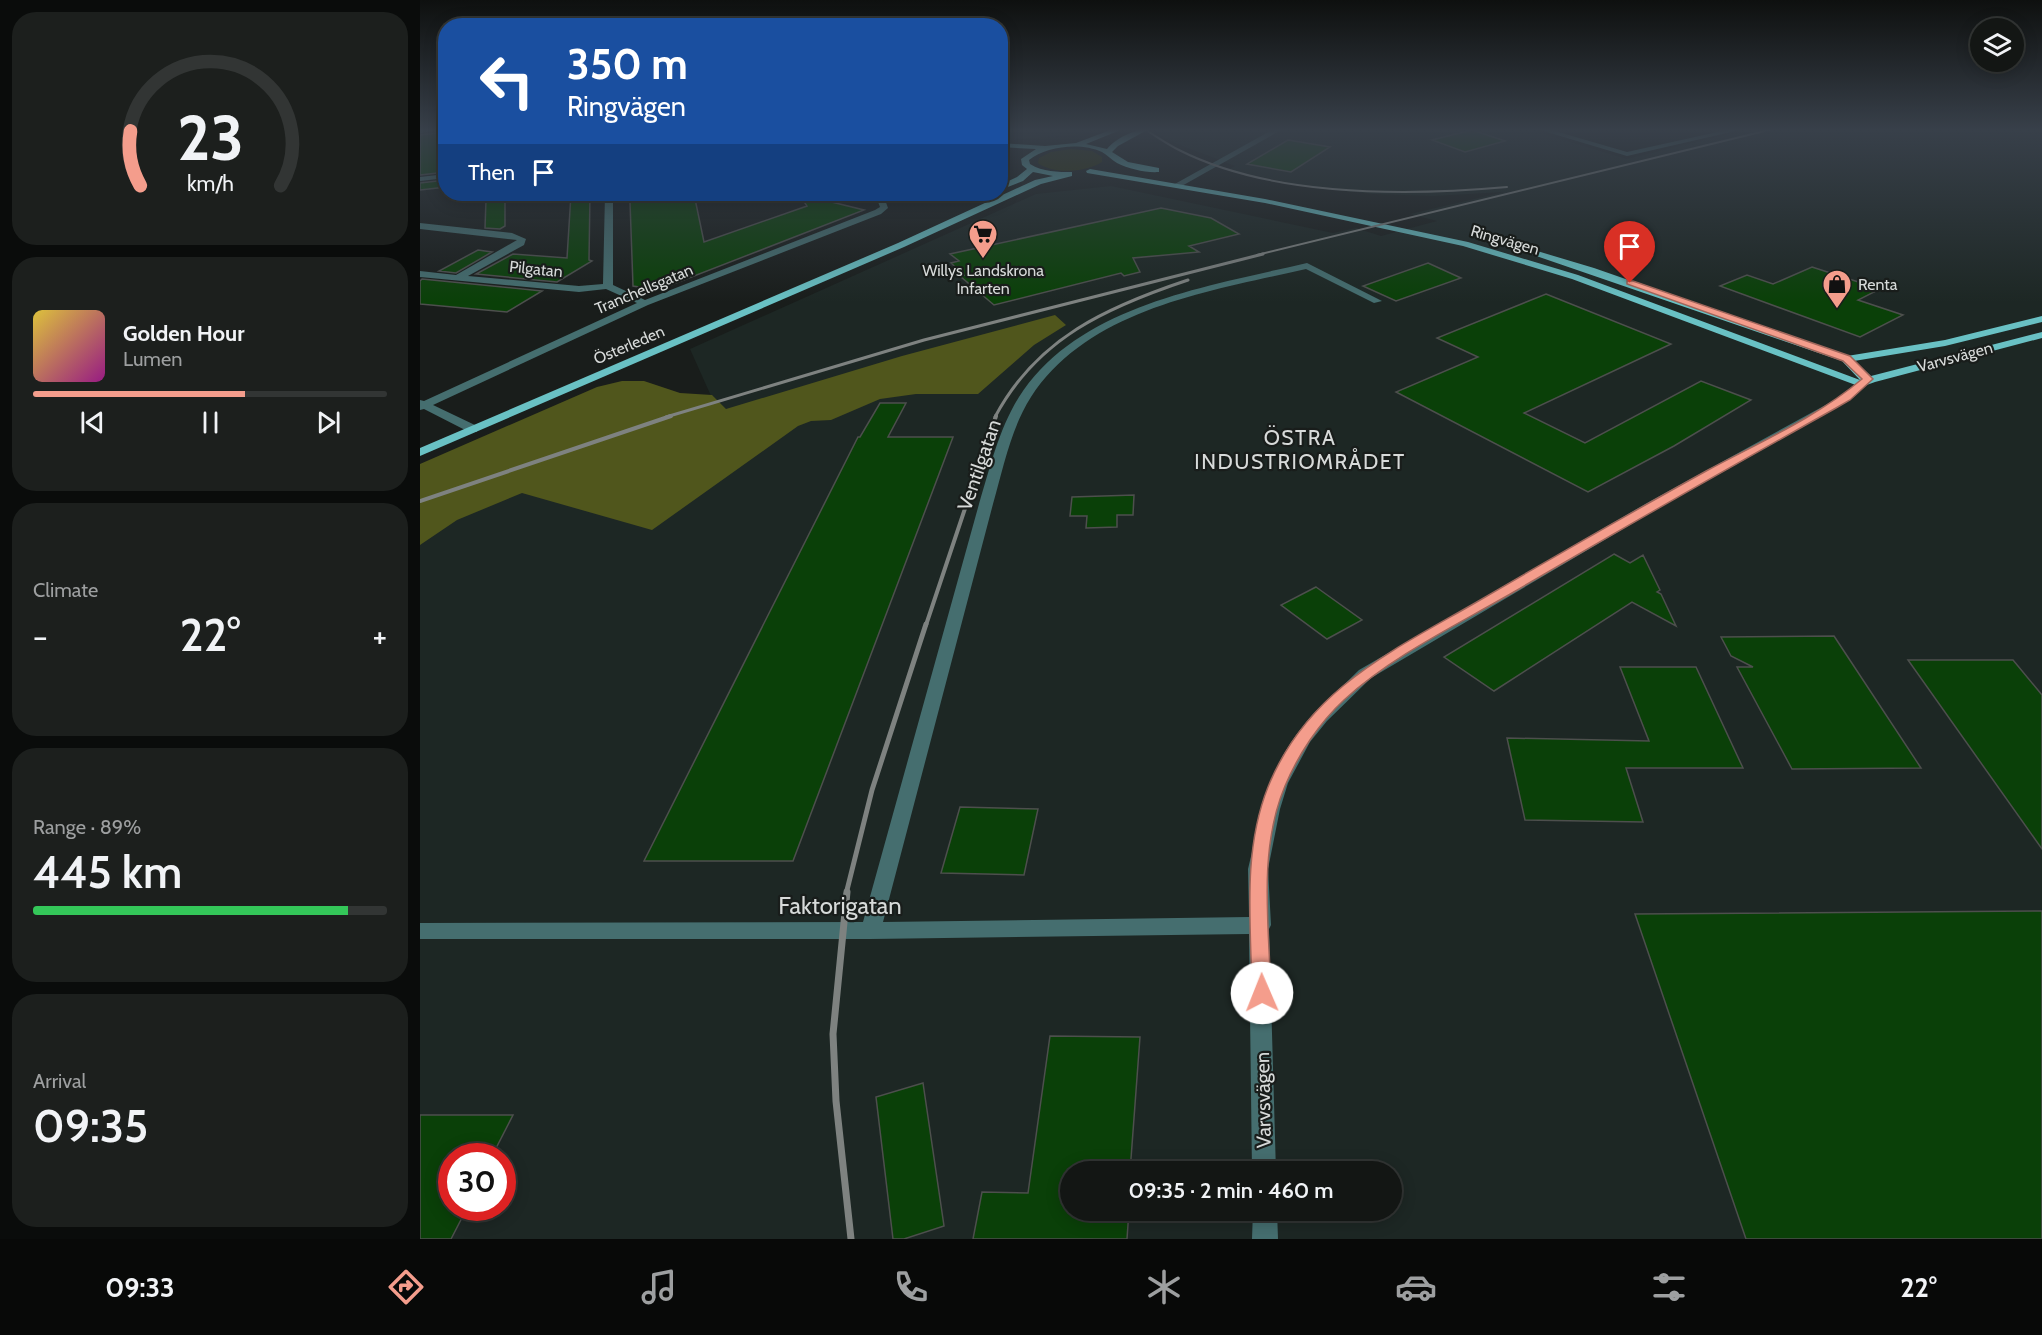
<!DOCTYPE html>
<html lang="en">
<head>
<meta charset="utf-8">
<style>
  :root { --surface:#131614; --page:#1c1f1d; --text:#f1f3f6; --muted:#9d9fa0; --line:#323534; --accent:#f49d8c }
  body { margin:0; font-family:Cabin,sans-serif; background:var(--page); color:var(--text); height:100vh; display:flex; flex-direction:column; font-size:22px; white-space:nowrap }
  * { box-sizing:border-box; margin:0 }
  p { font-size:20px; color:var(--muted) }
  .icon { flex:none; width:33px; height:33px; fill:none; stroke:currentColor; stroke-width:2; stroke-linecap:round; stroke-linejoin:round }
  .map { position:relative; flex:1; overflow:hidden }
  .drawer { display:flex; flex-direction:column; gap:12px; padding:12px; background:#0a0c0b; width:420px }
  .drawer>* { flex:none }
  .top-card { position:absolute; left:18px; top:18px; width:570px; height:183px; border-radius:24px; box-shadow:0 3px 15px #0003,0 0 0 2px var(--line); background:#1a4fa0; color:#fff; overflow:hidden }
  .fabs { position:absolute; left:1550px; top:18px; display:grid; gap:12px }
  .fabs a { display:grid; place-items:center; width:54px; height:54px; border-radius:50%; background:var(--surface); box-shadow:0 3px 15px #0003,0 0 0 2px var(--line); font-size:30px }
  .speed { position:absolute; left:18px; top:1143px; display:flex; gap:12px; font-size:30px; font-weight:700; text-align:center }
  .speed>* { display:grid; place-content:center; width:78px; height:78px; border-radius:50%; background:var(--surface); box-shadow:0 3px 15px #0003,0 0 0 2px var(--line); line-height:1 }
  .speed .limit { border:9px solid #d22; background:#fff; color:#111 }
  .pin { position:absolute; display:grid; place-items:center; width:51px; height:51px; color:#fff; margin:-62px -26px; border-radius:50% 50% 50% 0; rotate:-45deg; box-shadow:0 0 6px #0007 }
  .pin .icon { rotate:45deg }
  .me { position:absolute; width:66px; margin:-33px; rotate:359deg; stroke-linejoin:round; filter:drop-shadow(0 0 4px #0008) }
  .turn { display:flex; align-items:center; gap:21px; height:126px; padding:0 30px; font-size:27px }
  .turn .icon { width:78px; height:78px; stroke-width:2.5 }
  .turn b { display:block; font-size:42px; line-height:51px }
  .then { display:flex; align-items:center; height:57px; padding:0 30px; background:#0003; gap:12px; font-size:22px }
  .big { font-size:45px; font-weight:600; line-height:1.1 }
  .drawer .card { flex:1; display:flex; flex-direction:column; justify-content:center; gap:9px; min-width:0; padding:0 21px; border-radius:24px; background:var(--page) }
  .drawer .dial { align-items:center; gap:0 }
  .dial svg { height:156px; overflow:visible; fill:none; stroke:var(--line); stroke-width:7; stroke-linecap:round; text-anchor:middle }
  .dial text { fill:var(--text); stroke:none }
  .song { display:flex; align-items:center; gap:18px }
  .cover { width:72px; height:72px; border-radius:9px; background:linear-gradient(135deg,hsl(50 70% 55%),hsl(310 70% 35%)) }
  .played { height:6px; border-radius:3px; background:linear-gradient(90deg,var(--accent) 60%,var(--line) 60%) }
  .keys { display:flex; justify-content:space-around; direction:ltr }
  .heat { display:flex; justify-content:space-between; align-items:center; font-size:33px; direction:ltr }
  .charge { height:9px; border-radius:4px; background:linear-gradient(90deg,#34c759 89%,var(--line) 0) }
  .trip { position:absolute; left:640px; top:1161px; width:342px; height:60px; border-radius:30px; background:var(--surface); box-shadow:0 3px 15px #0003,0 0 0 2px var(--line); font-weight:600; line-height:60px; text-align:center }
  .tabs { display:flex; height:96px; justify-content:space-around; align-items:center; background:#080908; color:var(--muted) }
  .tabs .icon { width:42px; height:42px }
  .tabs .selected { color:var(--accent) }
  .tabs b { font-size:27px; color:var(--text) }
  main { display:flex; flex:1; min-height:0 }
  .map>svg:first-child { display:block }
  .built { fill:#1d2724; fill-rule:evenodd }
  .green { fill:#2e3203 }
  .forest { fill:#50561c }
  .building { fill:#0a4008; stroke:#4d4f4d; stroke-width:1.5 }
  .lines { fill:none; stroke-linecap:round; stroke-linejoin:round }
  .minor { fill:#456e6f; fill-rule:evenodd }
  .major { fill:#69c1c4; fill-rule:evenodd }
  .rail-far4 { stroke:#7e8280; stroke-width:2 }
  .rail-far3 { stroke:#7e8280; stroke-width:3 }
  .rail-far2 { stroke:#7e8280; stroke-width:4 }
  .rail-far1 { stroke:#7e8280; stroke-width:5 }
  .rail { stroke:#7e8280; stroke-width:7 }
  .route { fill:#f49d8c; stroke:#9f665b; stroke-width:1.5 }
  .labels { text-anchor:middle; dominant-baseline:central; stroke-width:4.5; stroke-linejoin:round; paint-order:stroke }
  .far-street-label { font-size:16px; fill:#d7dad9; stroke:#191d1b }
  .far-poi-label { font-size:16px; fill:#d7dad9; stroke:#191d1b }
  .street-label { font-size:20px; fill:#d7dad9; stroke:#191d1b }
  .neighbourhood-label { font-size:21px; letter-spacing:1.5px; fill:#d7dad9; stroke:#191d1b }
  .near-street-label { font-size:24px; fill:#d7dad9; stroke:#191d1b }
</style>
</head>
<body>
<main>
<section class="drawer">
<div class="card dial"><svg viewBox="0 0 100 80">
<path d="M14 69A42 42 0 1 1 86 69"/>
<path d="M14 69A42 42 0 0 1 9 41" stroke="#f49d8c"/>
<text x="50" y="56" font-size="32" font-weight="700">23</text>
<text x="50" y="72" font-size="11">km/h</text>
</svg></div>
<div class="card">
<div class="song"><i class="cover"></i><div><b>Golden Hour</b><p>Lumen</p></div></div>
<div class="played"></div>
<div class="keys"><svg class="icon" aria-label="previous" viewBox="0 0 24 24"><path d="M18 5L8 12l10 7zM5 5v14"/></svg><svg class="icon" aria-label="pause" viewBox="0 0 24 24"><path d="M8 5v14M16 5v14"/></svg><svg class="icon" aria-label="next" viewBox="0 0 24 24"><path d="M6 5l10 7-10 7zM19 5v14"/></svg></div>
</div>
<div class="card"><p>Climate</p>
<div class="heat"><a>−</a><b class="big">22°</b><a>+</a></div>
</div>
<div class="card"><p>Range · 89%</p><b class="big">445 km</b><div class="charge"></div></div>
<div class="card"><p>Arrival</p><b class="big">09:35</b></div>
</section>
<div class="map">
<svg width="1622" height="1239" viewBox="0 0 1622 1239">
  <rect width="100%" height="100%" fill="#191d1b"/>
  <path class="built" d="M580 129H677L664 134 591 140 581 138Z
    M739 129H1107L1207 159 1329 129H1622V1239H0V495L291 396 270 349 616 194 691 186 913 233 936 228 961 236 1017 221 990 214 1084 192 1014 196 952 194 890 187 808 170 815 166 752 142 737 133ZM32 1156H82V1208H32ZM651 1172H972V1210H651Z"/>
  <path class="green" d="M651 149 672 151 682 157V162C666 172 634 175 618 163L619 158 631 152Z"/>
  <path class="forest" d="M635 315 646 325 614 345 558 394H496L460 399 411 420 391 421 378 426 232 530 102 493 37 520 0 545V464L177 387 202 381H224L260 393 292 395 306 409 482 356Z"/>
  <path class="building" d="M1052 130 1085 141 1045 152 1012 140Z
    M26 132V172L0 175V135Z
    M868 140 910 147 871 172 827 164Z
    M26 180V187L0 190V183Z
    M151 194H170L169 260 172 261 137 282 56 274 93 254 147 258Z
    M274 194 284 242 387 206 379 194 444 210 238 290 213 286 210 202Z
    M85 197V226L80 229 65 228 66 200Z
    M741 208 791 218 819 234 769 246 779 252 713 258 720 272 704 276 701 273 574 305 540 276 544 275 531 263 539 261 530 254Z
    M58 250 72 252 36 273 19 271Z
    M1008 263 1041 278 976 301 943 286Z
    M1392 267 1460 289 1438 300 1483 315 1440 337 1300 286 1327 275 1353 284Z
    M2 279 122 291 87 312 0 304V281Z
    M1126 294 1251 344 1104 413 1165 443 1281 381 1331 400 1254 446 1168 492 976 392 1058 357 1017 338Z
    M460 403H486L468 437H533L373 861H224L438 437H440Z
    M714 495 713 515H697V527L666 528 667 516H650L652 497Z
    M1194 554 1210 563 1223 555 1240 590 1237 592 1241 594 1256 626 1212 602 1074 691 1024 657Z
    M896 587 942 620 907 639 861 605Z
    M1414 636 1501 768 1372 769 1317 667H1333L1311 656 1301 637Z
    M1488 660H1593L1622 695V849Z
    M1200 667H1276L1323 768H1206L1223 822 1105 820 1087 738 1229 741Z
    M540 807 618 809 604 875 521 873Z
    M1622 911V1239H1326L1215 914Z
    M630 1036 720 1037 710 1172H651V1210H709L707 1239H553L562 1192 608 1193Z
    M503 1083 524 1226 484 1239H473L456 1097Z
    M0 1115H93L72 1156H32V1208H47L31 1239H0Z"/>
  <g class="lines">
    <path class="minor" d="M0 129H26L0 133Z
      M854 129H863L760 187 753 185Z
      M1117 129H1128L1207 152 1311 129H1324L1207 156Z
      M26 174V178L0 181V177Z
      M185 194H193V285L225 300 455 210 460 207 455 194H463L468 208 461 214 228 305 13 405 57 426V432H49L4 409 0 410V400L4 401 217 303 186 289 159 292 0 277V271L36 275 97 240 0 229V223L92 233 106 239 104 245 48 276 159 286 183 284Z
      M887 263 962 301 954 303 886 269C791 291 669 308 611 397 591 428 583 469 573 504L463 922 829 917 828 869 842 809 851 783 878 734 895 713 939 670 1227 503 1422 396 1441 381 1447 384 1430 400 1237 509 951 678 907 721 890 742 868 783 860 809 848 869 851 925 849 929 856 1172H832L829 934 451 939H0V923L443 922 559 504C570 468 579 429 599 397 657 305 789 286 887 263Z
      M833 1210H857L858 1239H832Z"/>
    <path class="major" d="M693 129H703L666 144 687 149C696 138 715 129 729 129L698 146 692 152 708 162 739 168V172C726 173 709 169 697 163 692 160 687 155 682 152 661 142 626 146 609 160L610 164C623 172 638 172 652 172V176L621 184 484 247 0 456V448L478 243 615 180 633 176 613 172 603 181 580 190V185L597 177 607 169 602 165 601 159 616 149 580 147V143L625 146 656 143Z
      M670 169 845 199 1048 242 1158 275 1440 380 1422 361 1093 248 1097 245 1174 268 1427 356 1525 340 1622 316V322L1525 346 1434 361 1451 376 1622 332V338L1455 382 1441 387 1152 279 1043 246 845 203 667 173 666 171Z"/>
    <path class="rail-far4" d="M724 129C736 136 747 144 759 150 852 197 986 196 1087 187
      M837 255 1353 129"/>
    <path class="rail-far3" d="M246 417 504 340 843 254
      M575 417C617 338 687 307 768 280"/>
    <path class="rail-far2" d="M0 501 251 416
      M506 625 576 416"/>
    <path class="rail-far1" d="M426 894 452 790 506 624"/>
    <path class="rail" d="M427 892 413 1034 416 1101 431 1239"/>
  </g>
  <linearGradient id="sky" x2="0" y2="1"><stop stop-color="#0e100f"/><stop offset="0.43" stop-color="#38404a"/><stop offset="1" stop-color="#38404a" stop-opacity="0"/></linearGradient>
  <rect width="1622" height="302" fill="url(#sky)"/>
  <path class="route" d="M1207 281H1213L1430 356 1453 379 1430 400 1416 408C1307 469 1199 530 1092 593 1035 626 972 656 924 700 899 723 878 755 865 786 838 850 849 925 851 993L849 999 842 1001 835 999 832 993C831 924 822 852 848 787 887 690 970 652 1055 603 1132 558 1210 513 1288 470 1340 442 1397 417 1442 379L1423 361 1207 284Z"/>
  <defs>
    <g id="supermarket-pin" transform="scale(1.5)"><path d="M0 17L-7.5 6A9.5 9.5 0 1 1 7.5 6Z" fill="#f49d8c" stroke="#191d1b"/><path d="M-6-5.5h2.5l.6 2H6L4.5 2H-2.5L-4.4-4H-6ZM-1.5 3.2a1.3 1.3 0 1 0 .1 0ZM3 3.2a1.3 1.3 0 1 0 .1 0Z" fill="#111"/></g>
    <g id="shop-pin" transform="scale(1.5)"><path d="M0 17L-7.5 6A9.5 9.5 0 1 1 7.5 6Z" fill="#f49d8c" stroke="#191d1b"/><path d="M-5-2.5h2.3a2.7 3.5 0 0 1 5.4 0H5L5.5 6h-11ZM-1.5-2.5h3a1.5 2.3 0 0 0-3 0Z" fill="#111"/></g>
  </defs>
  <g fill-rule="evenodd">
    <use href="#supermarket-pin" x="563" y="234"/>
    <use href="#shop-pin" x="1417" y="284"/>
  </g>
  <g class="labels">
    <g class="far-street-label">
      <text transform="translate(1085 240) rotate(16)">Ringvägen</text>
      <text transform="translate(116 269) rotate(6)">Pilgatan</text>
      <text transform="translate(224 289) rotate(-23)">Tranchellsgatan</text>
      <text transform="translate(209 345) rotate(-23)">Österleden</text>
      <text transform="translate(1535 357) rotate(-15)">Varvsvägen</text>
    </g>
    <g class="far-poi-label">
      <text x="563" y="270">Willys Landskrona<tspan x="563" dy="18">Infarten</tspan></text>
      <text x="1438" y="284" text-anchor="start">Renta</text>
    </g>
    <g class="street-label">
      <text transform="translate(559 465) rotate(-71)">Ventilgatan</text>
      <text transform="translate(843 1100) rotate(-91)">Varvsvägen</text>
    </g>
    <g class="neighbourhood-label">
      <text x="880" y="437">ÖSTRA<tspan x="880" dy="24">INDUSTRIOMRÅDET</tspan></text>
    </g>
    <g class="near-street-label">
      <text x="420" y="905">Faktorigatan</text>
    </g>
  </g>
</svg>
<div class="fabs">
<a><svg class="icon" aria-label="layers" viewBox="0 0 24 24"><path d="M12 4l9 5-9 5-9-5zM3 14l9 5 9-5"/></svg></a>
</div>
<div class="speed"><div class="limit">30</div></div>
<div class="pin" style="left:1210px;top:283px;background:#d93025"><svg class="icon" aria-label="arrive" viewBox="0 0 24 24"><path d="M6 21V4h12l-3 4 3 4H6"/></svg></div>
<svg class="me" style="left:842px;top:993px" viewBox="-20 -20 40 40"><circle r="19" fill="#fff"/><path d="M0-13L10 11 0 6-10 11z" fill="#f49d8c"/></svg>
<div class="trip">09:35 · 2 min · 460 m</div>
<div class="top-card">
<div class="turn"><svg class="icon" aria-label="left" viewBox="0 0 24 24"><path d="M17 20v-9H6M10 6l-5 5 5 5"/></svg><div><b>350 m</b>Ringvägen</div></div>
<div class="then">Then<svg class="icon" aria-label="arrive" viewBox="0 0 24 24"><path d="M6 21V4h12l-3 4 3 4H6"/></svg></div>
</div>
</div>
</main>
<nav class="tabs">
<b>09:33</b>
<svg class="icon selected" aria-label="directions" viewBox="0 0 24 24"><path d="M12 3l9 9-9 9-9-9zM9 14v-3h6M13 9l2 2-2 2"/></svg>
<svg class="icon" aria-label="music" viewBox="0 0 24 24"><path d="M9 18V5l10-2v13"/><circle cx="6" cy="18" r="3"/><circle cx="16" cy="16" r="3"/></svg>
<svg class="icon" aria-label="phone" viewBox="0 0 24 24"><path d="M5 4h4l2 5-3 2q2 4 5 5l2-3 5 2v4C11 20 4 13 5 4z"/></svg>
<svg class="icon" aria-label="climate" viewBox="0 0 24 24"><path d="M12 3v18M4 7l16 10M4 17L20 7"/></svg>
<svg class="icon" aria-label="car" viewBox="0 0 24 24"><path d="M5 17H2v-5l4-1 3-4h7l3 4 3 1v5h-3M9 17h6M6 11h13"/><circle cx="7" cy="17" r="2"/><circle cx="17" cy="17" r="2"/></svg>
<svg class="icon" aria-label="filters" viewBox="0 0 24 24"><path d="M4 7h16M4 17h16"/><circle cx="9" cy="7" r="2"/><circle cx="15" cy="17" r="2"/></svg>
<b>22°</b>
</nav>
</body>
</html>
